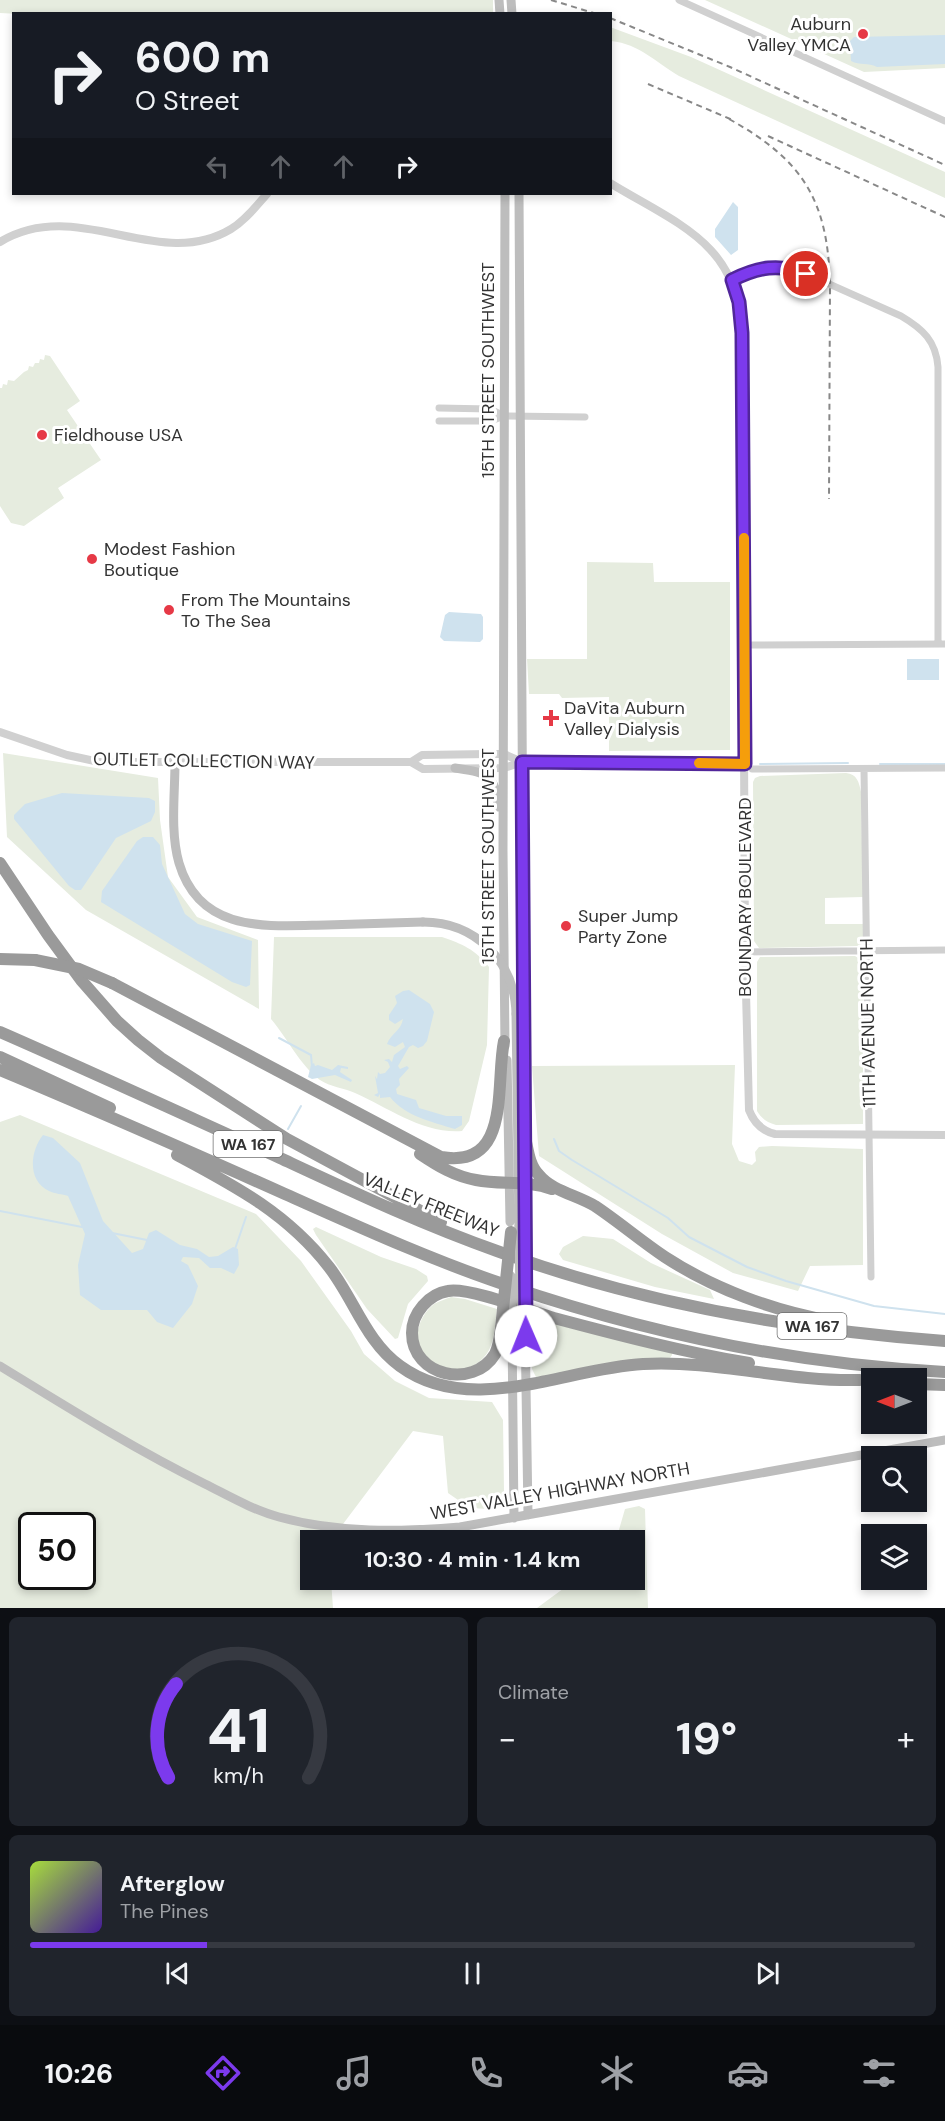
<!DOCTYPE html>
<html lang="en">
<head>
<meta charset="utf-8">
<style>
  :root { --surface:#171b24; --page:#20242c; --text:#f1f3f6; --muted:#9ea1a6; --line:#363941; --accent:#7c3aed }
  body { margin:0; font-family:"DM Sans",sans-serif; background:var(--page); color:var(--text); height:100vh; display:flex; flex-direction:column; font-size:22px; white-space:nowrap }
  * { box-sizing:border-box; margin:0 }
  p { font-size:20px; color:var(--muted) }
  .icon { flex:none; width:33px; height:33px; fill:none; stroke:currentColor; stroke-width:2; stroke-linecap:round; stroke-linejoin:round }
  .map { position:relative; height:1608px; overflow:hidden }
  .side { display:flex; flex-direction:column; gap:9px; padding:9px; background:#0d0f14; flex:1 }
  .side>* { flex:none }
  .banner { position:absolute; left:12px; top:12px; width:600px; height:183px; border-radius:0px; box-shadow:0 3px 9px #0003; background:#171b24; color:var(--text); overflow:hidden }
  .needle { width:39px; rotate:270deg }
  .buttons { position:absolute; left:861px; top:1368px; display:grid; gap:12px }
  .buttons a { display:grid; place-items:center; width:66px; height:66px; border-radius:0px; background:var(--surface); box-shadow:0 3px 9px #0003; font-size:30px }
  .speed { position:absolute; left:18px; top:1512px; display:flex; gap:12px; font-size:30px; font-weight:700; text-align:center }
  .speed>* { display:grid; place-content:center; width:78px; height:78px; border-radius:50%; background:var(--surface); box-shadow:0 3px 9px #0003; line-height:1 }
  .speed .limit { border:3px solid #111; border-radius:9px; background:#fff; color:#111 }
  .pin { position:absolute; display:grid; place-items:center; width:51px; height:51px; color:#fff; margin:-26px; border:3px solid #fff; border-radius:50%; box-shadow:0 2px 6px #0007 }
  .me { position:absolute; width:66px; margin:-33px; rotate:359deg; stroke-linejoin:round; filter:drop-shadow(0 0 4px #0008) }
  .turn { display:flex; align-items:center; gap:21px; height:126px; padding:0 24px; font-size:27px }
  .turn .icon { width:78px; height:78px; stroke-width:2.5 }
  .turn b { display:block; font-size:42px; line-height:51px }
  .lanes { display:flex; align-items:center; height:57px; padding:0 24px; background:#0003; justify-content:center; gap:30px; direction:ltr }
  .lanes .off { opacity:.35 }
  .big { font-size:45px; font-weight:700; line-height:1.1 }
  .side .tile { flex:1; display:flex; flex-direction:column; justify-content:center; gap:9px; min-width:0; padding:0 21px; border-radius:9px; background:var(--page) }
  .side .dial { align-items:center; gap:0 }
  .dial svg { height:156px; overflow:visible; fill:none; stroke:var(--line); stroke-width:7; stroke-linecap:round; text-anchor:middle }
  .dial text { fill:var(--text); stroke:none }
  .song { display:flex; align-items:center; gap:18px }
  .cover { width:72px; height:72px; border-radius:9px; background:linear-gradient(135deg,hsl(80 70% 55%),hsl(260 70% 35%)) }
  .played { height:6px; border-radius:3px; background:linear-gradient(90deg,var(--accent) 20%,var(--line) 20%) }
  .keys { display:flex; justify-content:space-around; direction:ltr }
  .heat { display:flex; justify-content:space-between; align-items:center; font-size:33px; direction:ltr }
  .side .tiles { flex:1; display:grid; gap:9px; grid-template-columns:1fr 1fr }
  .tile:last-child { grid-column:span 2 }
  .trip { position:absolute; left:300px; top:1530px; width:345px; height:60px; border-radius:0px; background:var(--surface); box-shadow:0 3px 9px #0003; font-weight:700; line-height:60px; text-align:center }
  .tab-bar { display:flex; height:96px; justify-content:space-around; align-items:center; background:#090b0e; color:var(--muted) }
  .tab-bar .icon { width:42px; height:42px }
  .tab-bar .active { color:var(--accent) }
  .tab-bar b { font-size:27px; color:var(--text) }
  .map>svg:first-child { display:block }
  .green { fill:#e6ecdf; fill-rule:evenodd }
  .water { fill:#cfe2ee }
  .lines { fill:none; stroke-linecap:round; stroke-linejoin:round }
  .stream { stroke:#cfe2ee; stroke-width:2 }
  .minor { stroke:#d0d0d0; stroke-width:7 }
  .tertiary { stroke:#d0d0d0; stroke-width:8 }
  .secondary { stroke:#bdbdbd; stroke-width:9 }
  .motorway { stroke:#9a9a9a; stroke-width:12 }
  .rail { stroke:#888; stroke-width:2; stroke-dasharray:6 4.5; stroke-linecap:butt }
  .secondary-bridge { stroke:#bdbdbd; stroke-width:9 }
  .motorway-bridge { stroke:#9a9a9a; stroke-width:12 }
  .route-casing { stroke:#51269a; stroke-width:15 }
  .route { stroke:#7c3aed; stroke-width:10 }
  .slow { stroke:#f59e0b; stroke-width:10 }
  .poi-dot { fill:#e63946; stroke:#fff; stroke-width:2 }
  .labels { text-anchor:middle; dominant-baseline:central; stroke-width:6; stroke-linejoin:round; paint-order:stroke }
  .shield { fill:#fff; stroke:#707070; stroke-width:1.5 }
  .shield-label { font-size:16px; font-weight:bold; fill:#333 }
  .poi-label { font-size:18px; fill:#333; stroke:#fff; text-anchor:start }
  .street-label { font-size:18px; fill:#333; stroke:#fff }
</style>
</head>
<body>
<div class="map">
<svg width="945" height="1608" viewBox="0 0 945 1608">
  <rect width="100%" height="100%" fill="#fff"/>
  <path class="green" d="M0 0H493V14H19L0 13Z
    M705 0H945V68L864 72Z
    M610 27 691 57 945 172V198L679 76C655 62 640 44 611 41Z
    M45 355 50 356 80 401 67 410 101 460 58 488 64 498 24 526 11 523 0 506V388H2L3 384 7 385 8 380 14 381 24 372 28 370 29 366 33 367 35 363H39L40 359 44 360Z
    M587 562 653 563 654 582H730V750L609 751V697L562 698 559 694H529L527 659H587Z
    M3 753 158 778 160 820 168 877 197 917 258 940 259 1009 86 910 7 837Z
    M846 773C857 774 859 782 861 792L863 897 825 898V924H864V943L858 946 759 948 754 941 753 782 755 778 760 776Z
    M274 937H442C462 944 475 949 489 967L487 1045 469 1121 462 1131C423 1134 389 1108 355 1093 344 1088 330 1087 320 1080 299 1064 288 1039 271 1019Z
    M855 956 860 959 863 969V1124L776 1125C767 1122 762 1119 757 1111V962L760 957Z
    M735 1065 732 1144 739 1161 752 1165 756 1161 755 1152 759 1147 772 1146 863 1149V1265L810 1266 798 1291 733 1273 662 1234 539 1156 532 1066Z
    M20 1115 256 1214 301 1261 351 1331 364 1354 395 1381 429 1398 492 1402 503 1420 504 1492 495 1508C472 1511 467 1506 448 1493L443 1436 413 1431 331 1540H310V1580H331L333 1608H0V1122ZM32 1526H82V1576H32Z
    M316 1227 381 1257 416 1269 427 1276 428 1281 408 1304 398 1338 395 1339 367 1309 316 1235 313 1229Z
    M583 1236 613 1239 651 1263 710 1290 714 1299 655 1287 563 1260 559 1254 563 1247Z
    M451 1297 465 1299 497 1309C495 1323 495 1338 489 1350 475 1376 440 1376 423 1354 411 1338 420 1315 434 1304 439 1301 446 1299 451 1297Z
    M531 1315 672 1353V1355L670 1358 536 1377 532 1369Z
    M639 1506 645 1509 648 1608H537L575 1580H634V1540H616L625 1509Z"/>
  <path class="water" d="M945 35V64L877 67C868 62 860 66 851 61L850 41 854 37Z
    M733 202 738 207V250L731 255 715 237V229Z
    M449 612 481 614 483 617V639L480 642 444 641 440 637 445 615Z
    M907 659H939V680H907Z
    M62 793 149 798 155 801V812L151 821 116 838 81 890H75L69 886 14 819V815L25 804Z
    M143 837H153L160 845 162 864 185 914 198 924 252 941 250 985 246 987 232 982 101 902 102 891 137 841Z
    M409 990 430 1004 434 1012 427 1041 423 1046 418 1048 413 1045 409 1047 398 1066 400 1069 407 1066 409 1068 399 1079 400 1085 396 1089 397 1094 416 1100 419 1108 446 1116H462V1125L455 1129C432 1122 405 1116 390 1097L380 1098V1094L378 1097 374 1095 378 1093 375 1076 377 1079 378 1072 380 1074 385 1073 390 1067 388 1062 384 1060 389 1059 392 1062 394 1055 405 1047 403 1042 395 1047 387 1044C391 1033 401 1031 403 1019L395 1024 389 1020V1015L397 1003 395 996 403 991Z
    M314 1063 315 1066 318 1065 332 1070 338 1065 348 1067V1069L341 1068 340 1072 352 1080 351 1082 335 1075 312 1079 308 1077 311 1065Z
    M43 1135 53 1138 80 1163 103 1221 132 1253 143 1249 149 1233 156 1230 180 1245 197 1249 209 1257 218 1256 233 1247 238 1249 239 1265 234 1274 221 1268H210L199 1258 183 1257 181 1261 188 1265 198 1286 192 1304 173 1328 157 1322 147 1310H101L80 1295 78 1265 85 1234 68 1196C62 1194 55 1194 49 1191 27 1181 30 1151 43 1135Z"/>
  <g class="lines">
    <path class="stream" d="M760 764 848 763
      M880 764H945
      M279 1038 311 1055 312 1067
      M288 1129 301 1106
      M554 1139 559 1151 572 1160 668 1218 689 1237 747 1267 786 1281 874 1306 945 1314
      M0 1211 82 1227
      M112 1233 147 1240
      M235 1249 246 1217"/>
    <path class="minor" d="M679 0 945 121
      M732 280 759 268H787L809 275 901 316C923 329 936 341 938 367V644
      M439 408 490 409 504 416
      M439 421H491L504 416 585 417
      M744 645 945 644
      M752 769 945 768
      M864 769 871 1277
      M745 952 945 950"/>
    <path class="tertiary" d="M610 183C677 224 739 243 742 333L745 952 749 1110C754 1123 762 1131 775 1134L945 1135
      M0 242C78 195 158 273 231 229 246 220 256 206 267 194
      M0 732 67 755 99 762H411L423 769 504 768 522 762 745 764
      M411 762 422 755 489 754H504L522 762"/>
    <path class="secondary" d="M499 0 500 14
      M511 0 512 14
      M505 194 503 851 505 1046
      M519 194 525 1229
      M175 762C175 794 170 832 179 863 200 934 268 926 326 925 358 924 390 923 423 922
      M455 768C487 773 495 773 498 807
      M516 1014 519 1226
      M507 1060 510 1222
      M525 1323 528 1515
      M512 1331 514 1518
      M0 1366C67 1407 134 1449 205 1484 229 1496 253 1510 279 1517 338 1533 400 1532 460 1527L945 1440"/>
    <path class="motorway" d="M0 863 48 935 81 980 117 1021 138 1040 161 1058 287 1139 441 1222
      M0 959 35 960
      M112 983 441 1157C512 1169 495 1085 504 1041
      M0 1032C94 1073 187 1116 280 1158 351 1191 423 1225 497 1251 640 1303 794 1330 945 1341
      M0 1057 110 1108
      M0 1070C96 1110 191 1152 285 1194 357 1226 429 1259 503 1284 645 1333 795 1364 945 1372
      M525 1137C528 1150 529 1165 539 1175 552 1191 577 1195 595 1206 619 1222 641 1241 665 1257 714 1289 774 1311 831 1321
      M420 1154C438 1166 454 1176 476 1180 501 1185 527 1180 552 1189
      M177 1155C235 1186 287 1213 329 1267 354 1299 366 1342 400 1366 471 1418 565 1368 643 1364 716 1360 787 1382 860 1380
      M501 1328C500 1336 499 1346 495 1354 473 1390 412 1376 412 1333 412 1313 429 1294 448 1291 469 1287 530 1311 554 1318 618 1335 683 1352 749 1363
      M916 1384 945 1385"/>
    <path class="rail" d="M551 0 597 14
      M610 18 730 67 945 165
      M648 84 735 121
      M729 119C803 160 828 200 830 285L829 499
      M768 136 945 217"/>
    <path class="secondary-bridge" d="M423 922C475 922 515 961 516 1014
      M519 1226 520 1300 525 1323
      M511 1276 512 1331"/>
    <path class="motorway-bridge" d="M35 960 79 969 112 983
      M501 1328 511 1232"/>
  </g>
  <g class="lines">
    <g class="route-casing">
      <path id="route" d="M526 1336 522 762 745 764 742 333 739 302 732 280C758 267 779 263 806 274"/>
    </g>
    <use href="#route" class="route"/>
    <path class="slow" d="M699 763 745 764 744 538"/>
  </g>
  <g class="poi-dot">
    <circle cx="863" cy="34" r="6"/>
    <circle cx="42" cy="435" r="6"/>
    <circle cx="92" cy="559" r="6"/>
    <circle cx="169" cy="610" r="6"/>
    <path d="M548 709h6v6h6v6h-6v6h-6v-6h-6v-6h6z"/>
    <circle cx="566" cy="926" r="6"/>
  </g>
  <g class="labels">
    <g class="shield">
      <rect x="213.5" y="1131" width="69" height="26" rx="4.5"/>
      <rect x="777.5" y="1313" width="69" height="26" rx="4.5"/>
    </g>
    <g class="shield-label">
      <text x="248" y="1144">WA 167</text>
      <text x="812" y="1326">WA 167</text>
    </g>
    <g class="poi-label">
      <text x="851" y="24" text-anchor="end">Auburn<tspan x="851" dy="21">Valley YMCA</tspan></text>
      <text x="54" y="435">Fieldhouse USA</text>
      <text x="104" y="549">Modest Fashion<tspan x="104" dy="21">Boutique</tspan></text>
      <text x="181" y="600">From The Mountains<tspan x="181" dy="21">To The Sea</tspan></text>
      <text x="564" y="708">DaVita Auburn<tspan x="564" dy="21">Valley Dialysis</tspan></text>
      <text x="578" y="916">Super Jump<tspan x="578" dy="21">Party Zone</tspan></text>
    </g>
    <g class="street-label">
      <text transform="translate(488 370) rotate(-90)">15TH STREET SOUTHWEST</text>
      <text transform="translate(204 761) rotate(1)">OUTLET COLLECTION WAY</text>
      <text transform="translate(488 856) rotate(-90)">15TH STREET SOUTHWEST</text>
      <text transform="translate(745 897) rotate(-90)">BOUNDARY BOULEVARD</text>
      <text transform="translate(868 1023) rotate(-91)">11TH AVENUE NORTH</text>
      <text transform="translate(431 1205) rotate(22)">VALLEY FREEWAY</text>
      <text transform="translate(560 1491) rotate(-10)">WEST VALLEY HIGHWAY NORTH</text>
    </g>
  </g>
</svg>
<div class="buttons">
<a><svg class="needle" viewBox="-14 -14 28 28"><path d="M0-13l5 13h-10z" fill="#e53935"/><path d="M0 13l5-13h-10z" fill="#9ea1a6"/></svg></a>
<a><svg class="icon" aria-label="search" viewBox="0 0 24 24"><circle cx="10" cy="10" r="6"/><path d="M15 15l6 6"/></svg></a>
<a><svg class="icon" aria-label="layers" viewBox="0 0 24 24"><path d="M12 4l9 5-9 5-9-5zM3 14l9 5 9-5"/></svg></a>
</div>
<div class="speed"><div class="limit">50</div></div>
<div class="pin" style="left:806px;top:274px;background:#d93025"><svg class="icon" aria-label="arrive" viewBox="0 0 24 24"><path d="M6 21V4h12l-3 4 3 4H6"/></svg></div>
<svg class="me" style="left:526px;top:1336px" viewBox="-20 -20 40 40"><circle r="19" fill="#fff"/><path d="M0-13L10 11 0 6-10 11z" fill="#7c3aed"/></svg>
<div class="trip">10:30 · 4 min · 1.4 km</div>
<div class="banner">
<div class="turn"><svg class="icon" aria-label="right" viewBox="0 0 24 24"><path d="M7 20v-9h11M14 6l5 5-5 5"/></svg><div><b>600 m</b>O Street</div></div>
<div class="lanes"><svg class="icon off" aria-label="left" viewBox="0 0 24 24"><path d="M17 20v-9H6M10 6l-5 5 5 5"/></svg><svg class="icon off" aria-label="ahead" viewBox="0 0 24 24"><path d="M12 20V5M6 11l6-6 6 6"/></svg><svg class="icon off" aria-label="ahead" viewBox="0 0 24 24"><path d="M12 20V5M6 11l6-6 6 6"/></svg><svg class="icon" aria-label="right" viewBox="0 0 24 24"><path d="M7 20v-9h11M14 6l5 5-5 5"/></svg></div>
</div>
</div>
<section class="side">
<div class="tiles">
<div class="tile dial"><svg viewBox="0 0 100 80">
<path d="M14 69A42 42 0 1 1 86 69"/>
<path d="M14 69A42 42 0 0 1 18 21" stroke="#7c3aed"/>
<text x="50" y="56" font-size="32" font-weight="700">41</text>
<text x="50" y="72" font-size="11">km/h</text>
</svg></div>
<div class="tile"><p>Climate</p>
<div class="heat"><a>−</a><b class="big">19°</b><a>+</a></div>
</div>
<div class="tile">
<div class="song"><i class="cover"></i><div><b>Afterglow</b><p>The Pines</p></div></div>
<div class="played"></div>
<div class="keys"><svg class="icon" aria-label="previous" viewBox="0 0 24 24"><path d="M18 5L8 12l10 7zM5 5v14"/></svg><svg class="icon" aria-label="pause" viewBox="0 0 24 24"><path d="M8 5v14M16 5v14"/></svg><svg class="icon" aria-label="next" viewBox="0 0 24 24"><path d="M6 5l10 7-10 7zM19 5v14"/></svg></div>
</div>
</div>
</section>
<nav class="tab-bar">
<b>10:26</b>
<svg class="icon active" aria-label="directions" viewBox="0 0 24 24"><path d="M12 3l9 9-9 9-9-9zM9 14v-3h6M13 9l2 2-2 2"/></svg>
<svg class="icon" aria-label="music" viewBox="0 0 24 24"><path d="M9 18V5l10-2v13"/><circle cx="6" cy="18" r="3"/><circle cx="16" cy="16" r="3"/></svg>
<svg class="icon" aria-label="phone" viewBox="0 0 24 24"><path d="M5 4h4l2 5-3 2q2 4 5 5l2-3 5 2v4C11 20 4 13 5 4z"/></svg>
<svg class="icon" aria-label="climate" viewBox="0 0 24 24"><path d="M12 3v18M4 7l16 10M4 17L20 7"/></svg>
<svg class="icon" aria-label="car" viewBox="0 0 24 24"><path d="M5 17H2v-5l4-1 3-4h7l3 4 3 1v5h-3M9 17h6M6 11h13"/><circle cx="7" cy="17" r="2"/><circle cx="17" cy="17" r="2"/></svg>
<svg class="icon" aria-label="filters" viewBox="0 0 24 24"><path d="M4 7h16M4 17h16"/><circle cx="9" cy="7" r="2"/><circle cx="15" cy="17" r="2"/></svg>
</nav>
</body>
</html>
